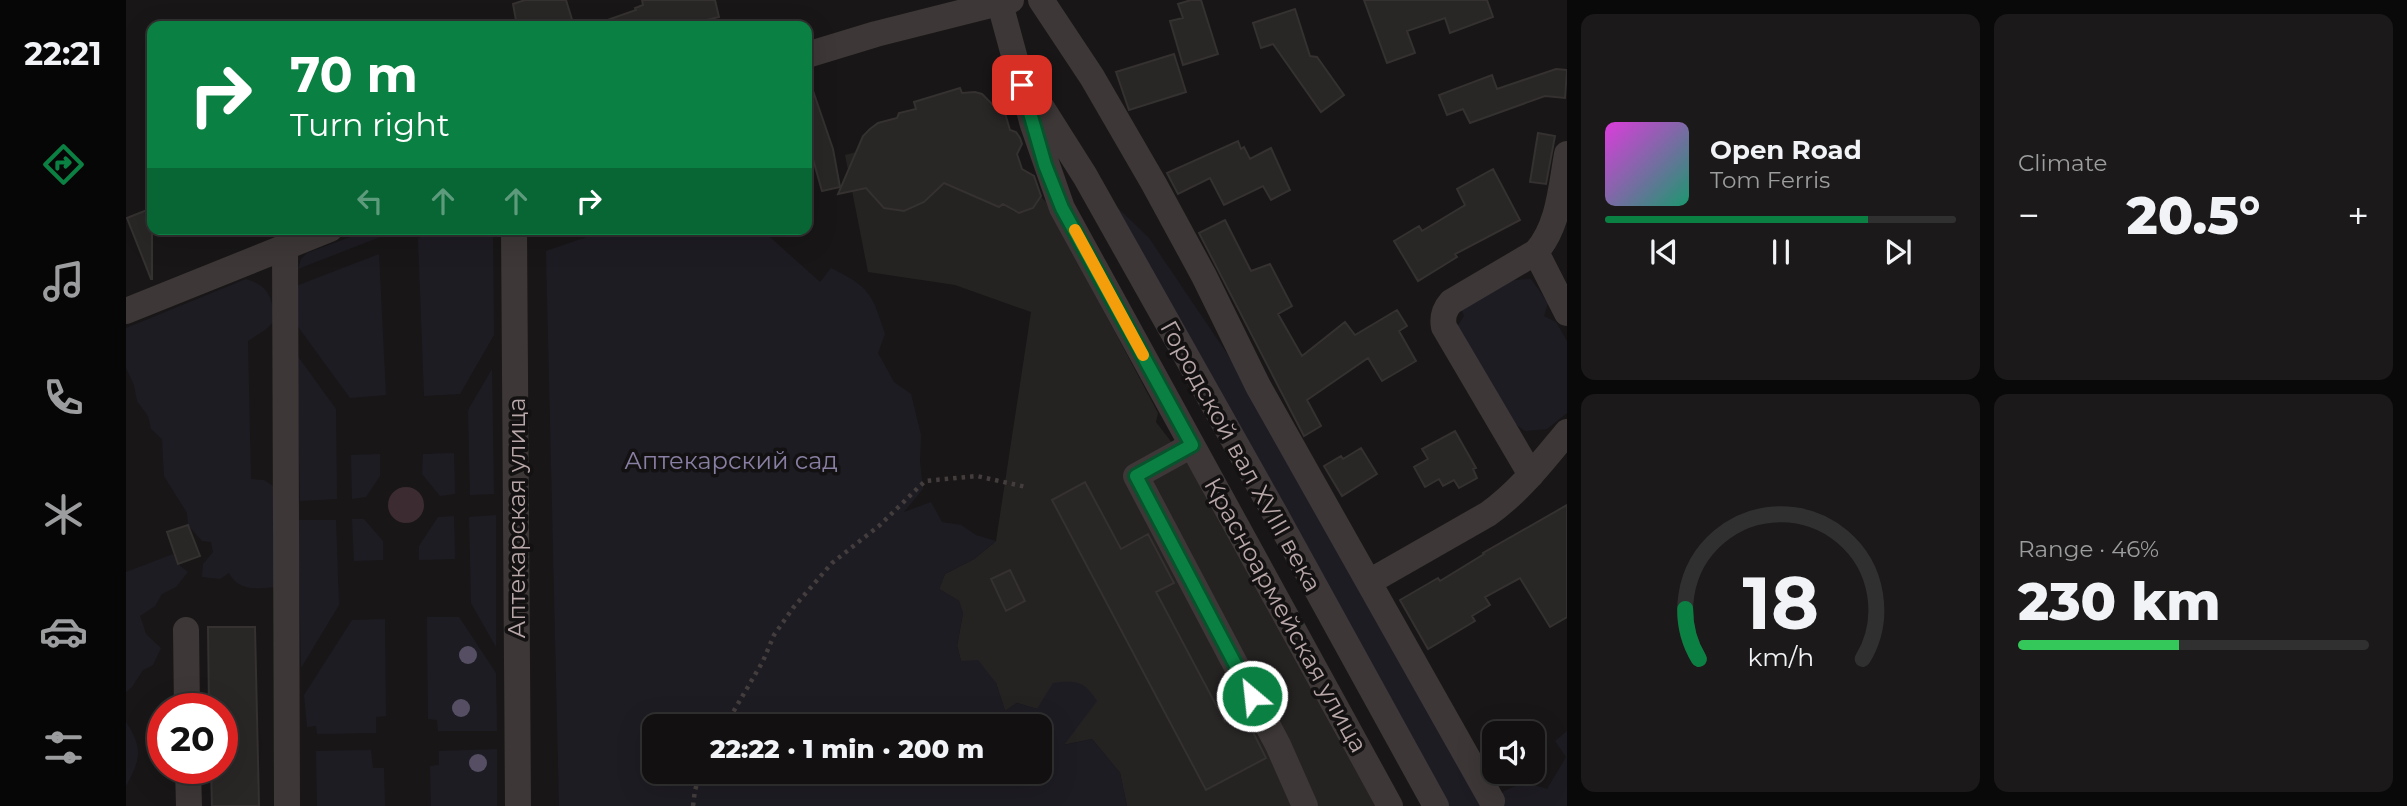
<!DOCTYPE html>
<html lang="en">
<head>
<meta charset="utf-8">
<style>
  :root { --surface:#121010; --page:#1b1919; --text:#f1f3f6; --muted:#9c9d9f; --line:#313030; --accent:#0b8043 }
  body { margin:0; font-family:Montserrat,sans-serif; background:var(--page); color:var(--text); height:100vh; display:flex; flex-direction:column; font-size:26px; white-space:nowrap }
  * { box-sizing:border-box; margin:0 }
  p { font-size:23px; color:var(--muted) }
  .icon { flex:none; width:38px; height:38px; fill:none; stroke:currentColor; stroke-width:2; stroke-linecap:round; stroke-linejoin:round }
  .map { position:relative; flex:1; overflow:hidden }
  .drawer { display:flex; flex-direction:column; gap:14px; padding:14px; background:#0a0909; width:840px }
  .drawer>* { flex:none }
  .top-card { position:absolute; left:21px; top:21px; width:665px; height:214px; border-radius:14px; box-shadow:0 7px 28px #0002,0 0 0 2px var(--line); background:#0b8043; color:#fff; overflow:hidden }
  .buttons { position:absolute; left:1356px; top:721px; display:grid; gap:14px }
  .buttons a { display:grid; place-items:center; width:63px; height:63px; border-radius:14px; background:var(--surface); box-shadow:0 7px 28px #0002,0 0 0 2px var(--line); font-size:35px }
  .speed { position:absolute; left:21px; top:693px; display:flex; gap:14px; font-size:35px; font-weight:700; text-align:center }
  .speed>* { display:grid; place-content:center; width:91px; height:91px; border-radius:50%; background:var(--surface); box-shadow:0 7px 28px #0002,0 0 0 2px var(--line); line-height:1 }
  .speed .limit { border:10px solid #d22; background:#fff; color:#111 }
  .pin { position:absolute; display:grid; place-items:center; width:60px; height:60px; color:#fff; margin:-30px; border-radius:14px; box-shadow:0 4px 10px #0006 }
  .me { position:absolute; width:77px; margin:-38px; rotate:332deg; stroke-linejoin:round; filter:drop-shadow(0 0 5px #0008) }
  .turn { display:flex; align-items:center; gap:24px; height:147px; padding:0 28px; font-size:32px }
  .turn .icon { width:91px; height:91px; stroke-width:2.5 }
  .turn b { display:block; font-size:49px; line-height:60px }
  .lanes { display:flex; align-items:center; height:66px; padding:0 28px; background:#0003; justify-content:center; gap:35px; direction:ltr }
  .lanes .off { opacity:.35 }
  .big { font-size:52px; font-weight:800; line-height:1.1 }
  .drawer .widget { flex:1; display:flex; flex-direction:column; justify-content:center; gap:10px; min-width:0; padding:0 24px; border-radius:14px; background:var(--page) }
  .drawer .dial { align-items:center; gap:0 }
  .dial svg { height:182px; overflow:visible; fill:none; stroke:var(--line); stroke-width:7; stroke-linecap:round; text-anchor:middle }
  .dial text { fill:var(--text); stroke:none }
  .song { display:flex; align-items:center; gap:21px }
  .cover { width:84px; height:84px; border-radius:10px; background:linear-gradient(135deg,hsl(300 70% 55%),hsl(160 70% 35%)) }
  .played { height:7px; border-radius:4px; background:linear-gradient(90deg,var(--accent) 75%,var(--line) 75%) }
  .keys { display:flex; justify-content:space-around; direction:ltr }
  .heat { display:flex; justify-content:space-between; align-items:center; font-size:38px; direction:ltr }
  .charge { height:10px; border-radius:5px; background:linear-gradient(90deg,#34c759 46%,var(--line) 0) }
  .drawer .tiles { flex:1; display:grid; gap:14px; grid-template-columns:repeat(2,1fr) }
  .trip { position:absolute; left:516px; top:714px; width:410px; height:70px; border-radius:14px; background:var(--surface); box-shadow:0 7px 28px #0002,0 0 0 2px var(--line); font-weight:800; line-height:70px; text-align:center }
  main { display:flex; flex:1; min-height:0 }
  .tabs { display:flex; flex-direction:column; width:126px; justify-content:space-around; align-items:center; background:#070606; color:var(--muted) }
  .tabs .icon { width:49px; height:49px }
  .tabs .selected { color:var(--accent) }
  .tabs b { font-size:32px; color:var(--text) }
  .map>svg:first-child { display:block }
  .built { fill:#252222 }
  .green { fill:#1e1c23; fill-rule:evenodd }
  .water { fill:#3c2b31 }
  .building { fill:#292626; stroke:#343130; stroke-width:2 }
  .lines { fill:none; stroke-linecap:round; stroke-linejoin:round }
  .path { stroke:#443d3d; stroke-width:4.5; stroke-dasharray:3.5 5; stroke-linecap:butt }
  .minor { stroke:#3d3737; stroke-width:26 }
  .tree { fill:#564f64 }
  .route-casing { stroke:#07532c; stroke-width:18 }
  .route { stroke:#0b8043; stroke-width:12 }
  .slow { stroke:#f59e0b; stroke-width:12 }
  .labels { text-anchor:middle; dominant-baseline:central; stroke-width:7; stroke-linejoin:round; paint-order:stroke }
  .street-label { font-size:24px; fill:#b8a7a9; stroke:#131111 }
  .park-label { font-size:24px; fill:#897ea3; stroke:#131111 }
</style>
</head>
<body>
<main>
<nav class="tabs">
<b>22:21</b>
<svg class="icon selected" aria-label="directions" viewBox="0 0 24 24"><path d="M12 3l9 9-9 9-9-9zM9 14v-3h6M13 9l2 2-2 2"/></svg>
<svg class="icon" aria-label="music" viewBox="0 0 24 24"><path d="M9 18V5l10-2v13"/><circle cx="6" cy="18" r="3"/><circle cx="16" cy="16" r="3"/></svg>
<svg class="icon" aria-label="phone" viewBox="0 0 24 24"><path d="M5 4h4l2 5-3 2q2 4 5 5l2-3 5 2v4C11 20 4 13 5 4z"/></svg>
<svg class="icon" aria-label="climate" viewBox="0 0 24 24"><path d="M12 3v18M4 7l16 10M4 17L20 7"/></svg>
<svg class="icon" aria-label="car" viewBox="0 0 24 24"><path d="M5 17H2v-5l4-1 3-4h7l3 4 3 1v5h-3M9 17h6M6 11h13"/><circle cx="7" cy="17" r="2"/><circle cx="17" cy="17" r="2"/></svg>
<svg class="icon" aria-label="filters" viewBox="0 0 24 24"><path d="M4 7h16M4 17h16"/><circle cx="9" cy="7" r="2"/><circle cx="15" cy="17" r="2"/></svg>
</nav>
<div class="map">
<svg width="1441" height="806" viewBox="0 0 1441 806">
  <rect width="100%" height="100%" fill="#181616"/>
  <path class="built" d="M734 151 752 182 747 197 758 208 778 211 816 182 878 203 887 211 893 213 907 208 915 197 920 202 1032 413 1030 422 1074 479 1251 806H1001L994 773 966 739 937 745 911 709 891 703 879 711 870 683 835 661 831 646 837 613 833 601 813 589 819 574 848 559 870 541 905 312 829 285 742 272 719 155Z"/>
  <path class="green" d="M989 205 1023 238 1160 441 1364 806H1323Z
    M246 229H254V237L172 269 175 259 181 253Z
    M313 229H367L368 335 334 394 298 396 292 238Z
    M484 229H635L694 282 705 268C744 287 746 294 759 334L752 353 768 382 785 394 795 435 794 462 797 489 778 512 805 502 816 522 835 525 850 535 870 541 848 559 819 574 813 589 833 601 837 613 831 646 835 661 852 660 870 683 879 711 891 703 911 709 927 683C951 680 958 681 971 701L938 745 966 739 994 773 1001 806H433L420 251ZM528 726H914V772H528Z
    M253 254 260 395 224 398 170 324V286Z
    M120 279C143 286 147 298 148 321L139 330 122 341 125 479 138 480 147 486 152 587C132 588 114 593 103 573L94 579 76 577 77 564 87 552 85 542 76 541 62 525 61 513 38 476 36 439 25 429 22 416 11 401 8 385 0 368V328Z
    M1405 279 1422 303 1418 316 1430 322 1441 341V413L1421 429 1399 431 1381 418 1329 330 1338 316 1334 305 1376 281Z
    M171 355 210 409 211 499 174 501Z
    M366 369 368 494 344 495 342 410Z
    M328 453 329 494 314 496 296 474 297 454Z
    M254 454V476L240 497 226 499 225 455Z
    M370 515V647L345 603 343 517Z
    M328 516 329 559 293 560V546L312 517Z
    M226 519H238L257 541V560L228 561Z
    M172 520H210L213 605 175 668Z
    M47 554 52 564 62 572 50 587 36 594 29 606 14 616 20 634 35 648 27 665 17 670 6 687 0 692V572Z
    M301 617H333L370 673 371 731H312L311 720 302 719Z
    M259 619 260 716 250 717V733L191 734 190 726 181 727 178 695 226 620Z
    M0 722C17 748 15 759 0 786Z
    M1441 731V806H1366L1378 791 1399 782 1421 789 1440 757 1429 741Z
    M371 749V806H305L304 766 313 765V751Z
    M245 750 247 768H258L259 806H191L190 751Z"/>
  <path class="water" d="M262 505a18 18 0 1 1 36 0a18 18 0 1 1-36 0Z"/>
  <path class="building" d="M399 0H440L448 26H391L387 4Z
    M516 0H589L593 17 555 26H473V23L510 10 509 8 517 5Z
    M1065 0H1075L1092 54 1057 65 1044 21 1057 18 1052 4Z
    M1238 0H1361L1367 17 1324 33 1319 18 1281 31 1289 53 1261 63Z
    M1169 9 1184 56 1191 57 1218 95 1195 112 1147 44 1135 48 1127 23Z
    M1048 54 1060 92 1003 110 990 72Z
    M1430 69 1441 70 1439 98 1419 96 1344 123 1337 109 1321 115 1313 95 1366 75 1371 89Z
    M684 82 707 149 714 187 696 191 681 138V83Z
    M834 88 836 93 849 92 856 94 873 111 878 110 884 130 890 132 894 138 896 144 891 154 896 169 908 176 915 196 907 208 893 213 877 204 873 207 818 183 798 202 778 211 758 208 740 188 712 194 737 136 744 129 752 123 771 118 773 113 790 109 788 102Z
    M1412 133 1429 136 1420 184 1404 182Z
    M1112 141 1115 149 1118 147 1124 159 1145 148 1164 190 1145 200 1137 186 1098 205 1084 178 1052 194 1041 173Z
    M1367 169 1394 220 1329 254 1331 257 1292 281 1268 241 1293 226 1296 231 1339 205 1331 189Z
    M26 208V279H25L1 218Z
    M1099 220 1125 271 1144 264 1166 306 1152 314 1176 356 1219 322 1229 335 1271 310 1281 326 1273 331 1290 361 1256 381 1242 358 1181 400 1195 426 1178 436 1073 233Z
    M1329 431 1350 468 1347 469 1351 478 1333 488 1328 480 1317 486 1313 479 1299 487 1288 467 1302 459 1296 449Z
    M1235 448 1251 474 1216 496 1198 466 1215 456 1217 459Z
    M959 482 995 549 1022 534 1048 583 1030 592 1099 722 1117 712 1140 758 1080 790 926 500Z
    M1441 505V617L1424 627 1394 578 1359 597 1364 605 1346 616 1349 621 1302 649 1274 600 1312 578 1314 581 1358 554 1357 553Z
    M62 525 74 556 52 564 41 532Z
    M884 570 899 601 880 611 865 579Z
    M82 627H129L133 806H86L85 768H96V709H83Z"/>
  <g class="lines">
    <path class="path" d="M599 726 637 661 648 635 667 608 706 563 754 525 799 481 851 476 900 487
      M567 806 569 790 575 772"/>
    <path class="minor" d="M873 0 907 125 936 208 1264 806
      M915 0 966 77 1028 184 1078 276 1132 386 1366 801
      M681 55 750 34 885 0
      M916 108 959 176 1152 519 1310 806
      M388 229 392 806
      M159 247 161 806
      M1410 252 1441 313
      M0 311 204 229
      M1066 445 1010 476 1152 745 1179 806
      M1405 475 1318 327C1316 317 1318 310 1325 302L1410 252C1433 226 1435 187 1441 154
      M1243 582 1362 514C1394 491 1416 462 1441 432
      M60 630 61 709
      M62 768 63 806"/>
  </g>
  <g class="tree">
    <circle cx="342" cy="655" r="9"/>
    <circle cx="335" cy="708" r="9"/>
    <circle cx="352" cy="763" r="9"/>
  </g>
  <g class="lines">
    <g class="route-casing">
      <path id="route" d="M896 85 919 165 936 208 1066 445 1010 476 1126 696"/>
    </g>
    <use href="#route" class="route"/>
    <path class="slow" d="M949 230 1017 355"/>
  </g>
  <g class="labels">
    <g class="street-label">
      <text transform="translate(1115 456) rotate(61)">Городской вал XVIII века</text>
      <text transform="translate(390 518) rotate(-90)">Аптекарская улица</text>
      <text transform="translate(1160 615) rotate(61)">Красноармейская улица</text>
    </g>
    <g class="park-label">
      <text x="605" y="460">Аптекарский сад</text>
    </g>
  </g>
</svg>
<div class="buttons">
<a><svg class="icon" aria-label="sound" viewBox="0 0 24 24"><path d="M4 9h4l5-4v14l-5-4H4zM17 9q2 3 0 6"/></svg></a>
</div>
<div class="speed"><div class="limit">20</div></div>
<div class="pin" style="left:896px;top:85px;background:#d93025"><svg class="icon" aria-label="arrive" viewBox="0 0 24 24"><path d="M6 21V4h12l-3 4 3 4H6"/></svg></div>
<svg class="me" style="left:1126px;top:696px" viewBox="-20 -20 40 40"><circle r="17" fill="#0b8043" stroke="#fff" stroke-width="3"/><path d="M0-11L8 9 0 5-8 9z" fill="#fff"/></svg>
<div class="trip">22:22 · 1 min · 200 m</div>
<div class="top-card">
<div class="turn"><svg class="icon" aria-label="right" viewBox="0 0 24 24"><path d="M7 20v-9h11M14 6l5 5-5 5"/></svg><div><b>70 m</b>Turn right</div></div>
<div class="lanes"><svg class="icon off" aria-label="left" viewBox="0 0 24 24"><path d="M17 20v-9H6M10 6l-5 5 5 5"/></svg><svg class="icon off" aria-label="ahead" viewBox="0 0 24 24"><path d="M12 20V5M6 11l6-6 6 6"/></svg><svg class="icon off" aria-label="ahead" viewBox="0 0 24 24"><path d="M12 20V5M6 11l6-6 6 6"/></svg><svg class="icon" aria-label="right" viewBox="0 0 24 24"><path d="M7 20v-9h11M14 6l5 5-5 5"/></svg></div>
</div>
</div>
<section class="drawer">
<div class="tiles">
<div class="widget">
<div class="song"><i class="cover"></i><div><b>Open Road</b><p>Tom Ferris</p></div></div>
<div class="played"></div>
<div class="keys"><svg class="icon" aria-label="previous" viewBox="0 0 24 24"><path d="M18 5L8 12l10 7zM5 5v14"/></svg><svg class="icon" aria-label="pause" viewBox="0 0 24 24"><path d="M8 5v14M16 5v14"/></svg><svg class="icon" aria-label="next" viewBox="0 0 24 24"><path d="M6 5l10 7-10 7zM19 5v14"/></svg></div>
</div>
<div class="widget"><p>Climate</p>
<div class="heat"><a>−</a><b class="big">20.5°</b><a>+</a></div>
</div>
<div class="widget dial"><svg viewBox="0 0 100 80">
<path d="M14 69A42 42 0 1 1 86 69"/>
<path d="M14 69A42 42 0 0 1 8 47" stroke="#0b8043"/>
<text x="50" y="56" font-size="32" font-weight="700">18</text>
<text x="50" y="72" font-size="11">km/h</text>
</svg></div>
<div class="widget"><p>Range · 46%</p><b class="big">230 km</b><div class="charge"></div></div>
</div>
</section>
</main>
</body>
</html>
